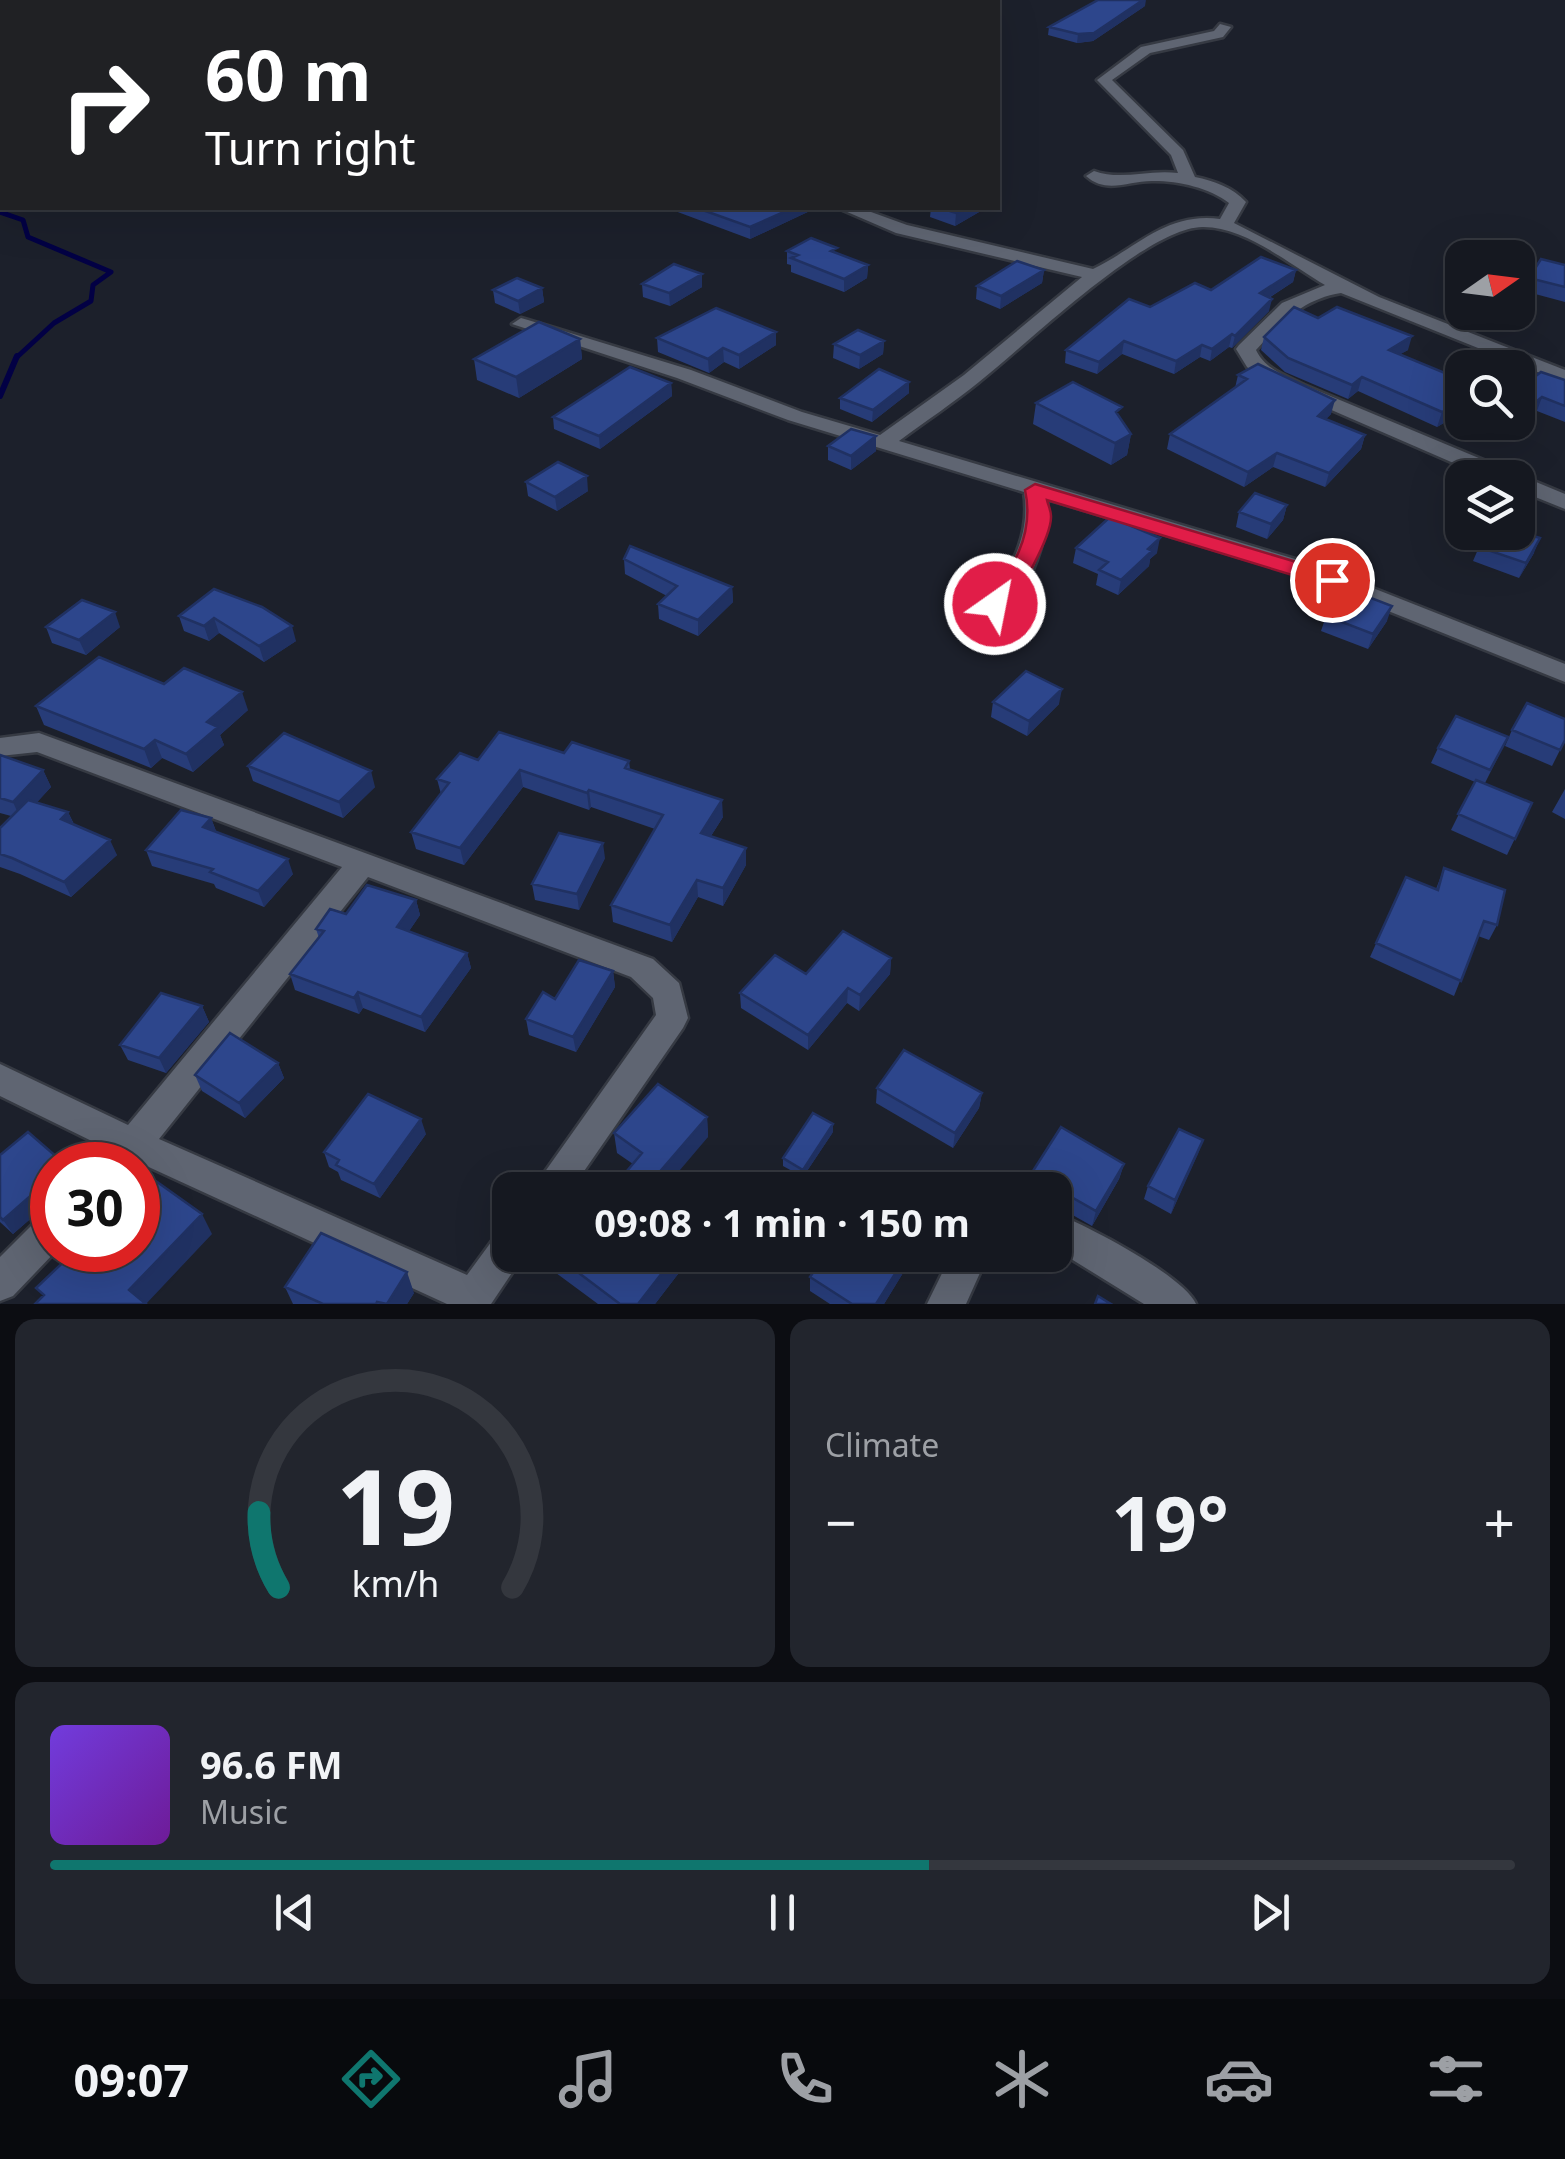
<!DOCTYPE html>
<html lang="en">
<head>
<meta charset="utf-8">
<style>
  :root { --surface:#151820; --page:#22252d; --text:#f1f3f6; --muted:#9da0a5; --line:#34373e; --accent:#0f766e }
  body { margin:0; font-family:"Noto Sans",sans-serif; background:var(--page); color:var(--text); height:100vh; display:flex; flex-direction:column; font-size:38px; white-space:nowrap }
  * { box-sizing:border-box; margin:0 }
  p { font-size:32px; color:var(--muted) }
  .icon { flex:none; width:55px; height:55px; fill:none; stroke:currentColor; stroke-width:2; stroke-linecap:round; stroke-linejoin:round }
  .map { position:relative; height:1304px; overflow:hidden }
  .sheet { display:flex; flex-direction:column; gap:15px; padding:15px; background:#0c0d12; flex:1 }
  .sheet>* { flex:none }
  .guide { position:absolute; left:0px; top:0px; width:1000px; height:210px; box-shadow:0 10px 40px #0002,0 0 0 2px var(--line); background:#202124; color:#fff; overflow:hidden }
  .needle { width:65px; rotate:76deg }
  .controls { position:absolute; left:1445px; top:240px; display:grid; gap:20px }
  .controls a { display:grid; place-items:center; width:90px; height:90px; border-radius:20px; background:var(--surface); box-shadow:0 10px 40px #0002,0 0 0 2px var(--line); font-size:50px }
  .speed { position:absolute; left:30px; top:1142px; display:flex; gap:20px; font-size:50px; font-weight:700; text-align:center }
  .speed>* { display:grid; place-content:center; width:130px; height:130px; border-radius:50%; background:var(--surface); box-shadow:0 10px 40px #0002,0 0 0 2px var(--line); line-height:1 }
  .speed .limit { border:15px solid #d22; background:#fff; color:#111 }
  .pin { position:absolute; display:grid; place-items:center; width:85px; height:85px; color:#fff; margin:-42px; border:5px solid #fff; border-radius:50%; box-shadow:0 2px 10px #0007 }
  .me { position:absolute; width:110px; margin:-55px; rotate:33deg; stroke-linejoin:round; filter:drop-shadow(0 0 8px #0008) }
  .turn { display:flex; align-items:center; gap:35px; height:210px; padding:0 40px; font-size:45px }
  .turn .icon { width:130px; height:130px; stroke-width:2.5 }
  .turn b { display:block; font-size:70px; line-height:85px }
  .big { font-size:75px; font-weight:700; line-height:1.1 }
  .sheet .tile { flex:1; display:flex; flex-direction:column; justify-content:center; gap:15px; min-width:0; padding:0 35px; border-radius:20px; background:var(--page) }
  .sheet .dial { align-items:center; gap:0 }
  .dial svg { height:260px; overflow:visible; fill:none; stroke:var(--line); stroke-width:7; stroke-linecap:round; text-anchor:middle }
  .dial text { fill:var(--text); stroke:none }
  .song { display:flex; align-items:center; gap:30px }
  .cover { width:120px; height:120px; border-radius:15px; background:linear-gradient(135deg,hsl(260 70% 55%),hsl(280 70% 35%)) }
  .played { height:10px; border-radius:5px; background:linear-gradient(90deg,var(--accent) 60%,var(--line) 60%) }
  .keys { display:flex; justify-content:space-around; direction:ltr }
  .heat { display:flex; justify-content:space-between; align-items:center; font-size:55px; direction:ltr }
  .sheet .tiles { flex:1; display:grid; gap:15px; grid-template-columns:1fr 1fr }
  .tile:last-child { grid-column:span 2 }
  .trip { position:absolute; left:492px; top:1172px; width:580px; height:100px; border-radius:20px; background:var(--surface); box-shadow:0 10px 40px #0002,0 0 0 2px var(--line); font-weight:700; line-height:100px; text-align:center }
  .tab-bar { display:flex; height:160px; justify-content:space-around; align-items:center; background:#080a0d; color:var(--muted) }
  .tab-bar .icon { width:70px; height:70px }
  .tab-bar .active { color:var(--accent) }
  .tab-bar b { font-size:45px; color:var(--text) }
  .map>svg:first-child { display:block }
  .lines { fill:none; stroke-linecap:round; stroke-linejoin:round }
  .stream-far1 { stroke:#020044; stroke-width:5 }
  .stream { stroke:#020044; stroke-width:6 }
  .street-casing { stroke:#363a43; stroke-width:5 }
  .street { fill:#5f6572; fill-rule:evenodd }
  .wall { fill:#273c78 }
  .shaded-wall { fill:#203162 }
  .building { fill:#2d468c; stroke:#203162; stroke-width:2.5 }
  .route { fill:#e11d48; stroke:#92132f; stroke-width:2.5 }
</style>
</head>
<body>
<div class="map">
<svg width="1565" height="1304" viewBox="0 0 1565 1304">
  <rect width="100%" height="100%" fill="#1c202b"/>
  <g class="lines">
    <path class="stream-far1" d="M0 212 23 220 28 237 111 272 93 285 91 301 54 323 16 358"/>
    <path class="stream" d="M0 396 17 356"/>
    <g class="street-casing">
      <path id="street" d="M1220 24 1231 27 1223 37 1150 53 1112 80 1183 150 1195 177C1214 181 1232 187 1246 202L1234 223 1379 297 1565 370V383L1341 293C1303 299 1281 322 1256 350 1265 369 1286 376 1304 385L1565 494V509L1518 490V478H1488L1267 382 1247 367 1236 349 1239 345 1282 303 1325 285C1290 265 1245 226 1202 227 1146 228 1026 345 979 382 953 403 926 421 899 441L1312 564 1565 664V682L1296 574 1047 499C1052 529 1025 620 986 609L983 604C1010 572 1031 537 1024 492L788 420 677 378 512 324 521 318 528 320 691 370 802 412 880 435 964 375 1082 277 896 233 838 208H860L907 225 1093 269C1137 248 1166 212 1220 219L1229 203C1210 188 1179 181 1154 181 1130 180 1107 195 1086 176L1094 171C1122 181 1148 169 1178 173L1171 155 1097 80 1141 47 1214 31Z
        M39 733 653 959 679 983 688 1018 683 1028 571 1190H532L656 1015 653 998 631 977 368 877 159 1139 467 1275 497 1234 510 1228V1255H524L491 1304H447L140 1163 100 1165 108 1149 0 1096V1064L128 1125 342 867 37 752 0 756V738Z
        M52 1213V1250H57L13 1296 0 1301V1257L39 1218Z
        M1055 1213C1086 1225 1184 1276 1196 1304H1144L1055 1249Z
        M951 1255H988L966 1304H927Z"/>
    </g>
    <use href="#street" class="street"/>
  </g>
  <path class="wall" d="M1145 6 1093 41 1077 43 1048 35 1049 27Z
    M667 208H814V209L750 239Z
    M931 208H986L955 226 930 217Z
    M787 251 837 254 868 265 867 278 844 292 791 272V265L787 264Z
    M1565 265V302L1524 291 1529 278Z
    M1044 270 1042 283 1000 309 976 299 977 286Z
    M1296 270 1293 282 1269 298V311L1232 348 1229 347 1210 361 1200 357 1174 374 1122 354 1097 374 1065 363 1066 350 1150 307 1211 290Z
    M642 284 702 287 670 306 643 297Z
    M542 288 544 302 520 314 495 303 493 290Z
    M1318 318 1408 350 1400 354 1462 380V412L1437 427 1358 391 1348 399 1285 372 1261 350 1264 337Z
    M657 338 776 345 739 369 724 362 709 373 658 352Z
    M580 339 582 359 519 398 477 380 474 359Z
    M884 341 883 354 859 369 833 358 834 344Z
    M1238 375 1331 414 1326 419 1365 435 1361 449 1325 487 1273 467 1244 487 1167 449 1170 434 1235 388Z
    M1565 380V422L1537 411 1506 434 1478 422H1518L1528 382Z
    M909 382V393L872 422 840 409V398Z
    M671 383 672 396 600 449 554 429 553 417Z
    M1036 403 1120 418 1131 434 1127 455 1111 465 1033 424Z
    M828 446 876 451 851 470 828 460Z
    M526 482 588 491 557 511 528 496Z
    M1287 505 1283 520 1267 539 1236 527 1239 512Z
    M1479 547 1534 553 1519 578 1473 561Z
    M1076 548 1157 553 1150 559 1149 566 1118 595 1096 585 1098 574 1073 563Z
    M624 559 732 587 733 602 698 636 659 619 658 604 667 596 625 574Z
    M214 589 296 641 264 662 219 633 209 641 184 631 179 616Z
    M1326 616 1387 621 1368 649 1321 631Z
    M46 627H120L86 655 52 643Z
    M164 684 248 710 220 735 224 745 193 772 162 758 151 768 44 725 36 706Z
    M993 702 1059 704 1027 736 991 717Z
    M1512 730 1565 740 1552 766 1505 746Z
    M1508 737 1485 783 1532 803 1507 855 1451 830 1475 782 1431 763 1438 748Z
    M564 753 629 761 630 769 723 817 711 836 746 848V865L723 906 698 897 672 942 613 922 611 905 655 829 591 807 589 810 523 787 464 865 416 849 411 832 441 794 437 779 478 760Z
    M0 755 43 770 51 787 37 802 68 812 74 824 117 855 71 897 20 874 0 867V828L11 816 0 813Z
    M248 766 375 787 343 818 253 781Z
    M1565 789V819L1552 812Z
    M211 818 216 831 293 874 264 907 216 888 214 884 152 866 146 850Z
    M605 858 579 910 535 900 532 884Z
    M1444 868 1497 925 1489 940 1478 936 1454 996 1370 957 1406 877 1436 889Z
    M416 900 420 915 409 931 467 953 471 968 425 1032 363 1008 359 1014 295 990 290 974 319 938 316 929 346 914Z
    M891 958 890 974 859 1011 847 1003 808 1050 741 1008 740 993 806 974Z
    M613 971 615 987 576 1052 529 1035 526 1019 555 999Z
    M202 1006 209 1022 166 1073 128 1060 120 1045Z
    M278 1063 284 1078 245 1118 202 1091 195 1075Z
    M877 1088 982 1093 979 1108 953 1148 876 1103Z
    M707 1117 708 1137 633 1164 617 1153 614 1133Z
    M833 1132 803 1177 783 1166V1158Z
    M426 1134 380 1198 341 1180 338 1172 329 1167 324 1152Z
    M1203 1140 1171 1214 1144 1199 1148 1186Z
    M0 1155 52 1165V1200L13 1234 0 1222Z
    M1124 1164 1119 1179 1092 1226 1055 1205V1190L1028 1189 1031 1174Z
    M549 1255H687L688 1261 655 1304H598L552 1270Z
    M914 1255 884 1304H830L810 1291V1277Z
    M285 1287 414 1293 407 1304H293Z"/>
  <path class="shaded-wall" d="M348 0H371L365 2H341Z
    M1143 0H1146L1145 6 1093 41 1077 43 1078 34Z
    M793 208H814V209L750 239V227Z
    M966 208H986L955 226 956 213Z
    M868 265 867 278 844 292V279Z
    M1044 270 1042 283 1000 309 1001 296Z
    M1296 270 1293 282 1257 305 1260 293Z
    M702 274V287L670 306 669 293Z
    M542 288 544 302 520 314 518 301Z
    M1272 299 1269 311 1232 348 1235 336Z
    M776 332V345L739 369V355Z
    M1232 334 1229 347 1210 361 1212 349Z
    M1412 336 1408 350 1385 363 1389 350Z
    M580 339 582 359 519 398 516 377Z
    M884 341 883 354 859 369 860 355Z
    M1124 341 1122 354 1097 374 1099 362Z
    M1202 345 1200 357 1174 374 1176 361Z
    M723 348 724 362 709 373 708 359Z
    M1362 377 1358 391 1348 399 1352 385Z
    M909 382V393L872 422 873 410Z
    M671 383 672 396 600 449 599 436Z
    M1542 397 1537 411 1506 434 1511 422H1518V416Z
    M1335 400 1331 414 1314 430 1318 416Z
    M1462 401V412L1437 427 1442 412Z
    M1131 434 1127 455 1111 465 1115 443Z
    M1365 435 1361 449 1325 487 1329 473Z
    M876 436V451L851 470V456Z
    M1277 453 1273 467 1244 487 1248 472Z
    M587 476 588 491 557 511 555 497Z
    M1287 505 1283 520 1267 539 1271 524Z
    M1160 538 1157 553 1150 559 1149 566 1118 595 1121 580Z
    M1540 538 1534 553 1519 578 1526 563Z
    M732 587 733 602 698 636V620Z
    M1392 606 1387 621 1368 649 1373 634Z
    M115 612 120 627 86 655 79 640Z
    M214 618 219 633 209 641 204 626Z
    M292 626 296 641 264 662 259 646Z
    M1062 689 1059 704 1027 736 1029 721Z
    M242 692 248 710 220 735 224 745 193 772 186 754 207 722Z
    M155 740 162 758 151 768 144 749Z
    M43 770 51 787 21 820 13 802Z
    M520 770 523 787 464 865 460 848Z
    M371 771 375 787 343 818 339 802Z
    M589 790 591 807 589 810 587 793Z
    M722 800 723 817 702 850 701 833Z
    M68 812 75 827 61 819Z
    M211 818 217 834 203 827Z
    M110 840 117 855 71 897 64 882Z
    M603 843 605 858 579 910 577 894Z
    M746 848V865L723 906V888Z
    M288 859 293 874 264 907 258 891Z
    M697 880 698 897 672 942 670 925Z
    M416 900 420 915 401 943 397 927Z
    M467 953 471 968 425 1032 421 1017Z
    M891 958 890 974 859 1011 860 995Z
    M613 971 615 987 576 1052 573 1037Z
    M848 988 847 1003 808 1050V1035Z
    M358 992 363 1008 359 1014 354 998Z
    M202 1006 209 1022 166 1073 159 1058Z
    M278 1063 284 1078 245 1118 239 1103Z
    M982 1093 979 1108 953 1148 955 1133Z
    M707 1117 708 1137 663 1190H644Z
    M421 1119 426 1134 380 1198 374 1184Z
    M833 1124V1132L803 1177V1170Z
    M1203 1140 1198 1154 1171 1214 1175 1200Z
    M1124 1164 1119 1179 1092 1226 1096 1211Z
    M52 1177V1200L13 1234 3 1220Z
    M202 1214 212 1234 146 1304 129 1290Z
    M676 1255H687L688 1261 655 1304H638Z
    M907 1255H914L884 1304H876Z
    M407 1272 414 1293 407 1304H387Z"/>
  <path class="building" d="M296 0H348L341 2H290Z
    M1098 0H1143L1094 33 1078 34 1049 27Z
    M697 208H793L750 227Z
    M940 208H966L956 213Z
    M811 238 837 248 831 251 868 265 844 279 791 258 798 255 787 251Z
    M1261 257 1296 270 1260 293 1272 299 1235 336 1232 334 1212 349 1202 345 1176 361 1124 341 1099 362 1066 350 1129 299 1150 307 1195 283 1211 290Z
    M1541 259 1565 265V287L1529 278Z
    M1017 261 1044 270 1001 296 977 286Z
    M674 264 702 274 669 293 642 284Z
    M517 278 542 288 518 301 493 290Z
    M1294 307 1318 318 1337 307 1412 336 1389 350 1462 380V401L1442 412 1362 377 1352 385 1288 358 1264 337Z
    M716 308 776 332 739 355 723 348 708 359 657 338Z
    M539 322 580 339 516 377 474 359Z
    M858 330 884 341 860 355 834 344Z
    M1258 364 1335 400 1318 416 1365 435 1329 473 1277 453 1248 472 1170 434 1247 379 1238 375Z
    M630 367 671 383 599 436 553 417Z
    M879 369 909 382 873 410 840 398Z
    M1541 372 1565 380V406L1542 397 1518 416V378L1528 382Z
    M1073 382 1122 407 1116 412 1131 434 1115 443 1036 403Z
    M851 429 876 436 851 456 828 446Z
    M558 462 587 476 555 497 526 482Z
    M1255 493 1287 505 1271 524 1239 512Z
    M1110 517 1160 538 1148 549 1152 551 1121 580 1099 570 1108 562 1076 548Z
    M1518 531 1540 538 1526 563 1479 547 1488 532H1518Z
    M630 546 732 587 698 620 658 604 677 586 624 559Z
    M1345 588 1392 606 1373 634 1326 616Z
    M214 589 262 607 292 626 259 646 214 618 204 626 179 616Z
    M82 600 115 612 79 640 46 627Z
    M99 657 164 684 184 668 242 692 207 722 218 727 186 754 155 740 144 749 36 706Z
    M1026 671 1062 689 1029 721 993 702Z
    M1527 703 1565 719V740L1560 750 1512 730Z
    M1456 716 1508 737 1490 770 1438 748Z
    M499 732 564 753 572 742 629 761 625 768 722 800 701 833 746 848 723 888 697 880 670 925 611 905 663 815 589 790 587 793 520 770 460 848 411 832 449 783 437 779 460 753 478 760Z
    M284 733 371 771 339 802 248 766Z
    M0 755 43 770 13 802 0 798Z
    M1476 780 1532 803 1515 839 1458 814Z
    M28 800 68 812 61 819 110 840 64 882 12 858 0 854V828Z
    M181 810 211 818 203 827 288 859 258 891 210 872 213 869 146 850Z
    M559 833 603 843 577 894 532 884Z
    M1444 868 1505 890 1497 925 1484 921 1461 981 1376 943 1406 877 1438 890Z
    M367 885 416 900 397 927 467 953 421 1017 358 992 354 998 290 974 324 931 316 929 330 909 346 914Z
    M843 931 891 958 860 995 848 988 808 1035 740 993 775 955 806 974Z
    M579 960 613 971 573 1037 526 1019 543 992 555 999Z
    M161 993 202 1006 159 1058 120 1045Z
    M230 1033 278 1063 239 1103 195 1075Z
    M904 1050 982 1093 955 1133 877 1088Z
    M658 1084 707 1117 644 1190H611L642 1153 614 1133Z
    M368 1094 421 1119 374 1184 336 1165 339 1160 324 1152Z
    M813 1113 833 1124 803 1170 783 1158Z
    M1061 1127 1124 1164 1096 1211 1031 1174Z
    M1179 1129 1203 1140 1175 1200 1148 1186Z
    M28 1132 66 1165H52V1177L3 1220 0 1217V1155Z
    M139 1169 202 1214 129 1290 146 1304H35L44 1295 36 1288 76 1250H138V1170Z
    M321 1233 407 1272 387 1304 377 1302 376 1304H323L285 1287Z
    M555 1255H676L638 1304H620Z
    M825 1255H907L876 1304H852L810 1277Z
    M1098 1296 1111 1304H1095Z"/>
  <path class="route" d="M1035 484 1340 575 1343 580 1340 585H1325L1047 500C1048 505 1051 510 1051 516 1052 535 1018 599 1003 609H987L984 604C1012 571 1035 535 1025 490Z"/>
</svg>
<div class="controls">
<a><svg class="needle" viewBox="-14 -14 28 28"><path d="M0-13l5 13h-10z" fill="#e53935"/><path d="M0 13l5-13h-10z" fill="#9da0a5"/></svg></a>
<a><svg class="icon" aria-label="search" viewBox="0 0 24 24"><circle cx="10" cy="10" r="6"/><path d="M15 15l6 6"/></svg></a>
<a><svg class="icon" aria-label="layers" viewBox="0 0 24 24"><path d="M12 4l9 5-9 5-9-5zM3 14l9 5 9-5"/></svg></a>
</div>
<div class="speed"><div class="limit">30</div></div>
<div class="pin" style="left:1332px;top:580px;background:#d93025"><svg class="icon" aria-label="arrive" viewBox="0 0 24 24"><path d="M6 21V4h12l-3 4 3 4H6"/></svg></div>
<svg class="me" style="left:995px;top:604px" viewBox="-20 -20 40 40"><circle r="17" fill="#e11d48" stroke="#fff" stroke-width="3"/><path d="M0-11L8 9 0 5-8 9z" fill="#fff"/></svg>
<div class="trip">09:08 · 1 min · 150 m</div>
<div class="guide">
<div class="turn"><svg class="icon" aria-label="right" viewBox="0 0 24 24"><path d="M7 20v-9h11M14 6l5 5-5 5"/></svg><div><b>60 m</b>Turn right</div></div>
</div>
</div>
<section class="sheet">
<div class="tiles">
<div class="tile dial"><svg viewBox="0 0 100 80">
<path d="M14 69A42 42 0 1 1 86 69"/>
<path d="M14 69A42 42 0 0 1 8 46" stroke="#0f766e"/>
<text x="50" y="56" font-size="32" font-weight="700">19</text>
<text x="50" y="72" font-size="11">km/h</text>
</svg></div>
<div class="tile"><p>Climate</p>
<div class="heat"><a>−</a><b class="big">19°</b><a>+</a></div>
</div>
<div class="tile">
<div class="song"><i class="cover"></i><div><b>96.6 FM</b><p>Music</p></div></div>
<div class="played"></div>
<div class="keys"><svg class="icon" aria-label="previous" viewBox="0 0 24 24"><path d="M18 5L8 12l10 7zM5 5v14"/></svg><svg class="icon" aria-label="pause" viewBox="0 0 24 24"><path d="M8 5v14M16 5v14"/></svg><svg class="icon" aria-label="next" viewBox="0 0 24 24"><path d="M6 5l10 7-10 7zM19 5v14"/></svg></div>
</div>
</div>
</section>
<nav class="tab-bar">
<b>09:07</b>
<svg class="icon active" aria-label="directions" viewBox="0 0 24 24"><path d="M12 3l9 9-9 9-9-9zM9 14v-3h6M13 9l2 2-2 2"/></svg>
<svg class="icon" aria-label="music" viewBox="0 0 24 24"><path d="M9 18V5l10-2v13"/><circle cx="6" cy="18" r="3"/><circle cx="16" cy="16" r="3"/></svg>
<svg class="icon" aria-label="phone" viewBox="0 0 24 24"><path d="M5 4h4l2 5-3 2q2 4 5 5l2-3 5 2v4C11 20 4 13 5 4z"/></svg>
<svg class="icon" aria-label="climate" viewBox="0 0 24 24"><path d="M12 3v18M4 7l16 10M4 17L20 7"/></svg>
<svg class="icon" aria-label="car" viewBox="0 0 24 24"><path d="M5 17H2v-5l4-1 3-4h7l3 4 3 1v5h-3M9 17h6M6 11h13"/><circle cx="7" cy="17" r="2"/><circle cx="17" cy="17" r="2"/></svg>
<svg class="icon" aria-label="filters" viewBox="0 0 24 24"><path d="M4 7h16M4 17h16"/><circle cx="9" cy="7" r="2"/><circle cx="15" cy="17" r="2"/></svg>
</nav>
</body>
</html>
